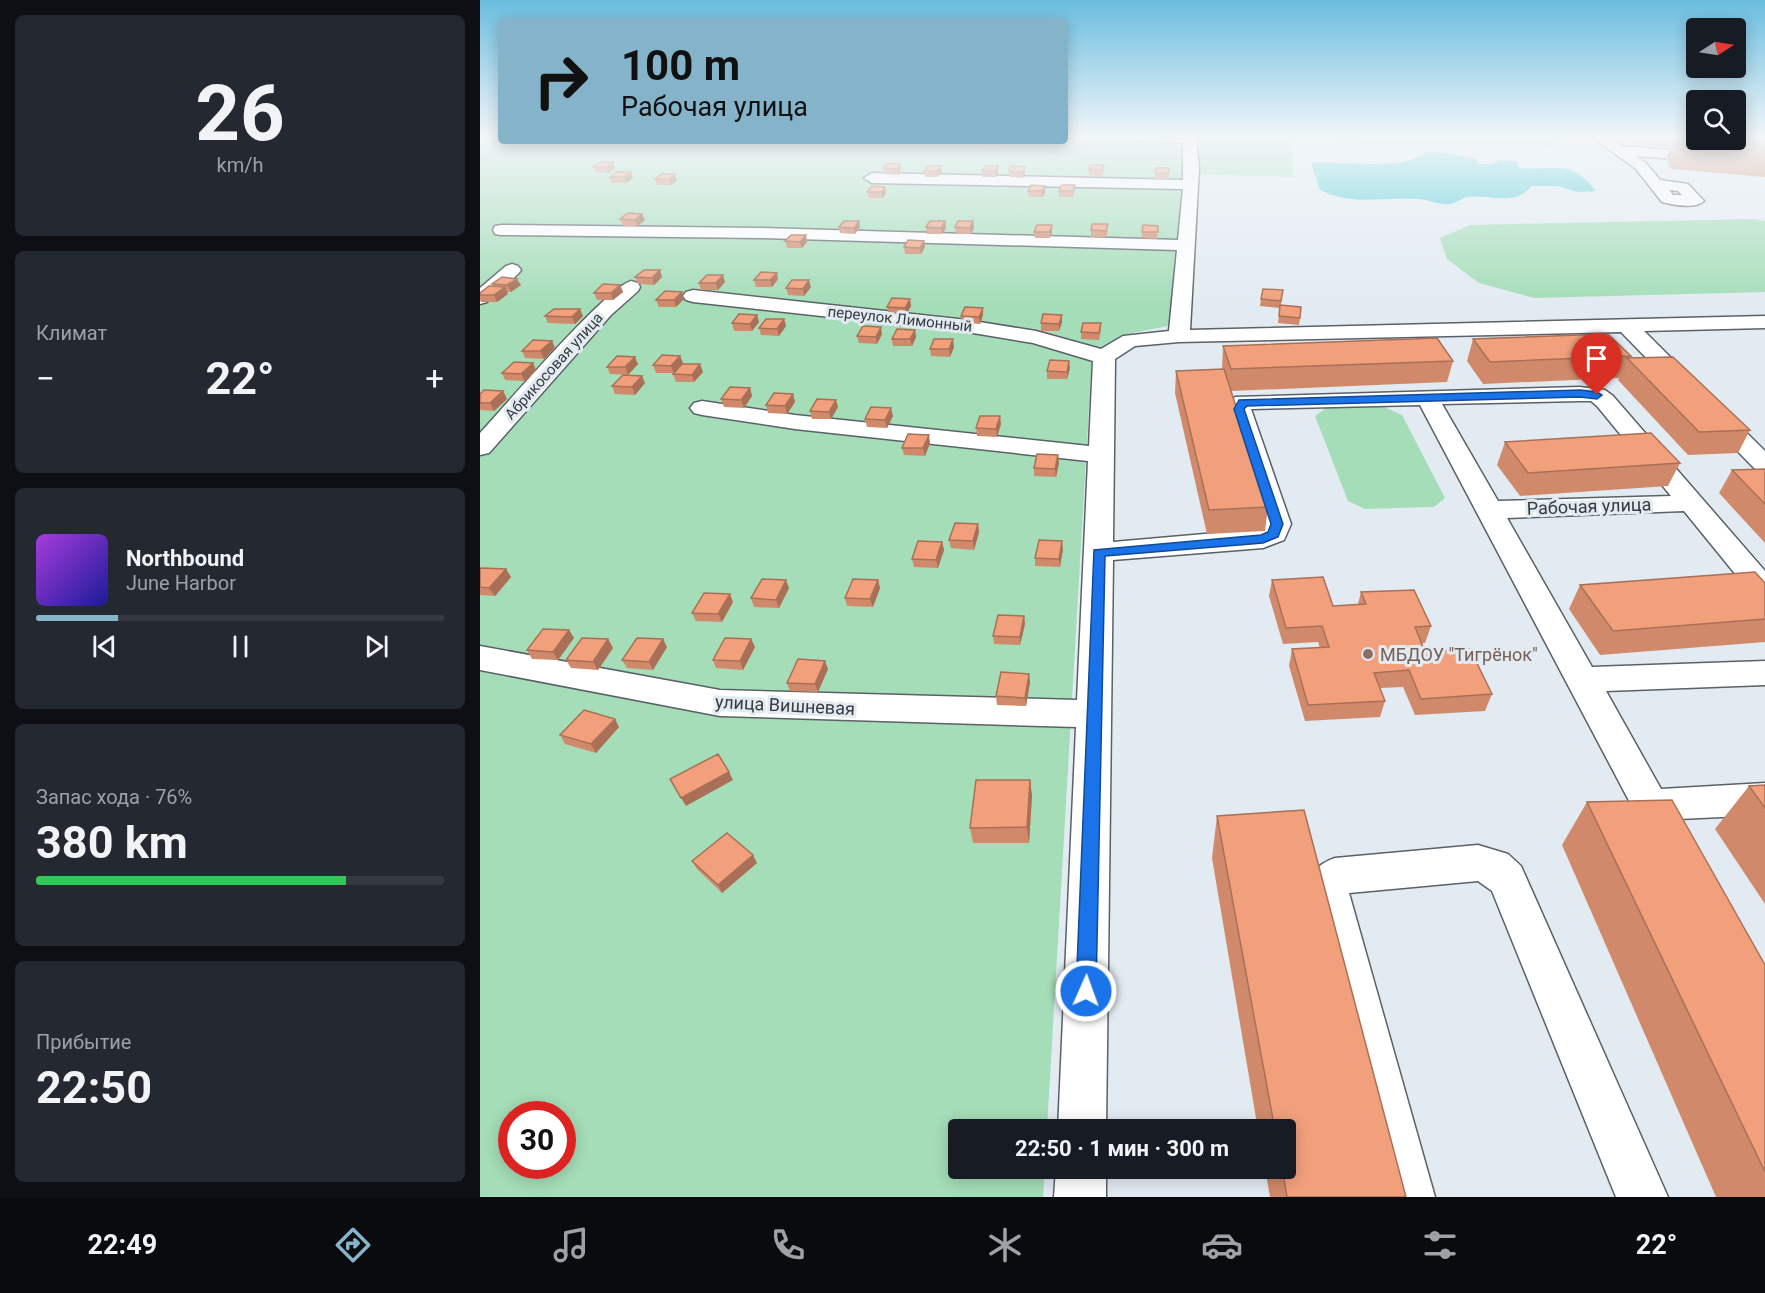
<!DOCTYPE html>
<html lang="ru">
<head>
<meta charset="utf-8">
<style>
  :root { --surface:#171b24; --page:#242831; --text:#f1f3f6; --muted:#9ea1a6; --line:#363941; --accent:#85b3ca }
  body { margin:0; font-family:Roboto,sans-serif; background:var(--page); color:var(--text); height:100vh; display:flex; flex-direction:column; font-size:22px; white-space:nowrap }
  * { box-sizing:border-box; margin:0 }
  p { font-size:20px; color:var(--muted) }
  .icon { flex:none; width:33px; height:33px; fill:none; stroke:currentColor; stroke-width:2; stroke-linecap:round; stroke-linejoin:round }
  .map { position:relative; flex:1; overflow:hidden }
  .drawer { display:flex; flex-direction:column; gap:15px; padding:15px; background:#0d0f14; width:480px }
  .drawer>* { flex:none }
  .hud { position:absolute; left:18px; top:18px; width:570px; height:126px; border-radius:6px; box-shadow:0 3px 15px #0003; background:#85b3ca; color:#111; overflow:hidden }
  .needle { width:39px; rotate:78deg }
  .buttons { position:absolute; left:1206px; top:18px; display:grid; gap:12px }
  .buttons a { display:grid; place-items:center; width:60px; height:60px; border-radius:6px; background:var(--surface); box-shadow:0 3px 15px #0003; font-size:30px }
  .speed { position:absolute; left:18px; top:1101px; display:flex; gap:12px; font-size:30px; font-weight:700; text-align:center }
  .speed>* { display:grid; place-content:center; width:78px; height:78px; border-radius:50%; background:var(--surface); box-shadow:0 3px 15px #0003; line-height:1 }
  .speed .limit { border:9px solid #d22; background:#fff; color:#111 }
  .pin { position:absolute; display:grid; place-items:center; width:51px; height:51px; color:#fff; margin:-62px -26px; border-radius:50% 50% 50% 0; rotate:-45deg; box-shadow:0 0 6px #0007 }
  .pin .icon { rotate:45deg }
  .me { position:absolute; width:66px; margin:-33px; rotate:2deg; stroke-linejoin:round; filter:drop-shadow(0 0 4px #0008) }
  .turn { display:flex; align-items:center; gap:21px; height:126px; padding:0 24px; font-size:27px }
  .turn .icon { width:78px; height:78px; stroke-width:2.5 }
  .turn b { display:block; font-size:42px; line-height:51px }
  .big { font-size:45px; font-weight:700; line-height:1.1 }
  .drawer .widget { flex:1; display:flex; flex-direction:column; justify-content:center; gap:9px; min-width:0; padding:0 21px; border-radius:9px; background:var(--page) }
  .drawer .dial { align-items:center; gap:0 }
  .dial b { font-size:78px; line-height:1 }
  .song { display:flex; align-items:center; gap:18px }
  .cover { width:72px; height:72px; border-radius:9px; background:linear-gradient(135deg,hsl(280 70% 55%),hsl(240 70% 35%)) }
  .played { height:6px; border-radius:3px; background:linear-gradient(90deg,var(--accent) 20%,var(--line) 20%) }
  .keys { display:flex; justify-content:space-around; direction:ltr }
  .heat { display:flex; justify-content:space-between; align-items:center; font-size:33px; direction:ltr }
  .charge { height:9px; border-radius:4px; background:linear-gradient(90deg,#34c759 76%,var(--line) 0) }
  .trip { position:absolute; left:468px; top:1119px; width:348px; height:60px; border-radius:6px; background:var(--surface); box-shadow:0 3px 15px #0003; font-weight:700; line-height:60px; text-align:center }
  .dock { display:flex; height:96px; justify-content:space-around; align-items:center; background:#090b0e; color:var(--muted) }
  .dock .icon { width:42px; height:42px }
  .dock .current { color:var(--accent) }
  .dock b { font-size:27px; color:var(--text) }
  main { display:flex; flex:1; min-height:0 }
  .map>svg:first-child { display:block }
  .green { fill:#a5ddb8; fill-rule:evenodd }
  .water { fill:#4dcad4 }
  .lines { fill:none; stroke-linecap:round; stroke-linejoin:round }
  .minor-casing { stroke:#5a6167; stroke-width:3 }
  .minor { fill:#fff; fill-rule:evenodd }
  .wall { fill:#d08a6b }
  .shaded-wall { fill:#a97057 }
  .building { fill:#f2a07c; stroke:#a97057; stroke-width:1.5 }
  .route { fill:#1a73e8; stroke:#114b97; stroke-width:1.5 }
  .education-dot { fill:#8d6e63; stroke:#e3ebf2; stroke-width:2 }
  .labels { text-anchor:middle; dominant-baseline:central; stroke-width:6; stroke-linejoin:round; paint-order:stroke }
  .far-street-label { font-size:15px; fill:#383b3e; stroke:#e3ebf2 }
  .street-label { font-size:18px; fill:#383b3e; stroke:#e3ebf2 }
  .education-label { font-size:18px; fill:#785e54; stroke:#e3ebf2; text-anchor:start }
</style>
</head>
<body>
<main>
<section class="drawer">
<div class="widget dial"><b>26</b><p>km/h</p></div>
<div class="widget"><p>Климат</p>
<div class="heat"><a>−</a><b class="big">22°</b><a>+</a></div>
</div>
<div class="widget">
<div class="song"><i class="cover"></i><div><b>Northbound</b><p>June Harbor</p></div></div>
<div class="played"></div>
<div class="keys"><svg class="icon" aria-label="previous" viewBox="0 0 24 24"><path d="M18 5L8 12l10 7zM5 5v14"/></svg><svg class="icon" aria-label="pause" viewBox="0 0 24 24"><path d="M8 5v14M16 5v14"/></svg><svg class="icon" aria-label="next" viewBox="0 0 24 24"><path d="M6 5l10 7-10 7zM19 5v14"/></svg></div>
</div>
<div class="widget"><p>Запас хода · 76%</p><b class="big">380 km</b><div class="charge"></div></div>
<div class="widget"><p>Прибытие</p><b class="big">22:50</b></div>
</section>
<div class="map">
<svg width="1285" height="1197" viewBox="0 0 1285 1197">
  <rect width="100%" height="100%" fill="#e3ebf2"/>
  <path class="green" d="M0 136H21V141H585V136H1075L1081 147 813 143V177L706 174 693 325 642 335 612 357 567 1129 478 1130V1168L565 1169 563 1197H0ZM32 1114H82V1166H32Z
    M1275 219 1285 221V292L1054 298 999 283 967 259 960 238 990 225Z
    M904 407 922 415 965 498 954 507 885 509 868 501 835 416 846 408Z"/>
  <path class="water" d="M947 152H962L997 159 998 164H1013L1019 160 1037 162 1039 168C1075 172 1090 157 1116 191L1098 192 1077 186H1051C1036 207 1009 194 987 197 981 198 977 203 970 204 959 205 950 200 939 199 902 196 875 207 840 190L831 163C863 160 923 172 947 152Z"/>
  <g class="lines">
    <g class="minor-casing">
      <path id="minor" d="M649 136H716L719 168 710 330 1285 316V328L1164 331 1285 451V473L1276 470 1141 332 699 342 655 346 635 359 633 542 782 529 783 524 747 409 755 397 1100 387 1125 390 1133 396 1285 571V600L1274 597 1204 511 1027 518 1112 667 1285 661V685L1126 691 1181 789 1285 783V815L1199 819 1208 838 1203 850 1189 855 1175 850 940 405 771 409 811 524 804 540 783 548 633 560 626 1130H578L596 727 240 716 0 670V646L240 690 597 700 608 461 315 429 222 415 214 413 210 408 214 403 222 401 315 415 609 446 613 361 553 343 487 332 213 302 206 300 203 296 206 292 213 290 487 320 556 331 621 349 643 336 689 331 697 250 280 238 21 235 15 234 13 230 15 226 21 225 280 228 698 240 703 189 392 183 384 178 392 173 703 180V143L655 140ZM1100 401H1111L1117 406 1191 496 1018 501 962 404Z
        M1111 136H1127L1141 146 1285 158V166L1156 156 1166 163 1180 180 1208 184 1224 201C1216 209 1194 205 1182 202L1156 169ZM1189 190 1198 191 1202 195H1193Z
        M32 264 38 266 41 270 38 274 7 302 0 304V288L26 266Z
        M151 281 158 283 160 287 158 291 131 315 9 453 0 455V433C24 407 126 288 151 281Z
        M998 845 1028 854 1041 866 1188 1197H1136L1012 891 998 881 869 893 955 1197H903L829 896C829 875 835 865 855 858Z
        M576 1168H626V1197H574Z"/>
    </g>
    <use href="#minor" class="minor"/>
  </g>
  <path class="wall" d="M862 136H876V138H862Z
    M1149 136H1285V177L1191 169 1186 159 1191 147 1152 144Z
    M613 137 612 147H599V141Z
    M504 141H519L517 145 504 144Z
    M420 164 421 170 418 175 404 174 403 168Z
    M624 165V171L622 176 609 175V170Z
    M448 166 462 172 458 177H445L444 171Z
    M505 166 518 172 516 177H502V171Z
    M113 167 135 168 128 173 115 172Z
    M545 167V173L543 178 530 177 529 171Z
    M689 168V179H675V173Z
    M130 177 153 178 146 183H132Z
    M175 179 197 180 191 185H177Z
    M565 186V192L563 197H549L548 191Z
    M579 191H595L593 197H579Z
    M387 192 406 193 403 198H389Z
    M162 214 165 220 157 226H143L140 219Z
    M379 221 380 227 375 234 360 233 359 227Z
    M465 221 466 228 462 234H447L446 227Z
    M493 221 494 228 491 234H476L475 227Z
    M572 225V232L570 238H555L554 232Z
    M678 226 677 239 662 238V232Z
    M611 230 628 231 626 237H611Z
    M305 241 327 242 322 248H307Z
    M444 241 445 247 441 254H425L424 247Z
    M180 270 182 277 174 285 158 284 155 277Z
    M298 279 292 287H276L274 280Z
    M245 282 238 290H221L219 283Z
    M12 284 41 285 31 292H27L28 294 17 302H1L0 300V293L13 287Z
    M140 285 143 292 133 300H117L114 293Z
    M331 287 324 296 308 295 306 288Z
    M803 290 801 305 820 318 819 325 798 323 800 308 780 306 781 299Z
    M204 299 196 307H179L176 300Z
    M431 306 426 315 409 314 407 307Z
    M277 315 279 322 272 331H254L252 323Z
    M503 315 500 324 482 323 481 316Z
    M65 316H103L95 324 68 323Z
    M304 319 306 326 299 336 281 335 279 328Z
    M582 322 579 331H561V323Z
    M621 323V330L619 340 601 339V332Z
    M435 330 436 337 432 346H413L412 339Z
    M402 334 397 344 379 343 377 336Z
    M993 339 1151 356 1150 358 1270 430 1258 453 1208 455 1138 380 1139 378 1003 384 987 361Z
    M72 341 75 348 64 359 45 358 42 351Z
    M743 346 973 361 967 382 751 391 788 507 785 531 727 534 695 393 696 371 742 369Z
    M474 347 470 357 451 356 450 349Z
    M200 356 203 363 194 373 223 372 214 382H196L193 374 194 373H176L173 365Z
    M53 363 56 370 45 381 25 380 22 373Z
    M158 364 148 375 130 374 127 367Z
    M590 368 587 379H567V371Z
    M165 383 155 395 135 394 132 386Z
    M270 388 272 396 264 408 244 407 241 399Z
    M23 391 27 399 14 411 0 410V394Z
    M313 394 315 402 307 414 288 413 286 405Z
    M358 407 351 419H332L330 411Z
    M413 416 407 428 387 427 385 419Z
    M521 424 517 437 497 436 496 428Z
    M1025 442 1200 463 1188 486 1040 496 1017 465Z
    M450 443 445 456 424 455 422 448Z
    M579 463 576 477 554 476V468Z
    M1285 469V543L1239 493 1252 470Z
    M498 524 499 532 494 550 471 548 469 540Z
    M462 542 464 550 458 568 434 567 432 559Z
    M583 549 580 567 555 566V558Z
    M0 569H26L31 577 15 596 0 595Z
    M398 580 400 588 393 607 367 606 365 598Z
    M792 580 853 606 878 604 881 592 951 626 945 643H941L945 652 1012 694 1005 711 935 715 923 687 900 688 905 701 900 717 825 721 809 666 812 649 840 648 838 642 803 644 789 596Z
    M1285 583V642L1120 655 1089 609 1100 585Z
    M309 588 299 608 274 607 271 598Z
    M253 602 242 622 216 621 212 613Z
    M544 616 545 624 540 645 514 644 513 636Z
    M89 630 94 638 78 660 52 659 47 650Z
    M128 639 133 648 118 670 91 668 86 660Z
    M271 639 275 647 263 670 236 668 233 660Z
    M187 647 173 670 147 668 142 660Z
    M348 669 338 692 310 691 307 683Z
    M549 674 550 682 546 706 517 705 516 696Z
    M139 727 116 753 85 744 80 735Z
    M550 780 552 796 549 843H493L490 828Z
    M1285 785V904L1235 829 1269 786Z
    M1107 802 1285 965V1197H1236L1082 845Z
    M737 816 926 1197H790L785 1168H806V1130H778L732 858Z
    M212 861 277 863 242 893 217 869Z"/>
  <path class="shaded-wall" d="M133 162 135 168 128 173 126 167Z
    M420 164 421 170 418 175 417 169Z
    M461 166 462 172 458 177 457 171Z
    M518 166V172L516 177 515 171Z
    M545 167V173L543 178V172Z
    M151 172 153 178 146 183 144 177Z
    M195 174 197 180 191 185 189 179Z
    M565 186V192L563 197 562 191Z
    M405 187 406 193 403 198 402 192Z
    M162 214 165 220 157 226 155 220Z
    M379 221 380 227 375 234 374 228Z
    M465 221 466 228 462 234 461 228Z
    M493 221 494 228 491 234 490 228Z
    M572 225V232L570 238V232Z
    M326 235 327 242 322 248 320 242Z
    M444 241 445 247 441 254 440 248Z
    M180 270 182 277 174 285 172 278Z
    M297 273 298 279 292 287 290 280Z
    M243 275 245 282 238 290 236 283Z
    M37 279 41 285 31 292 27 285Z
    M329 280 331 287 324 296 323 289Z
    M140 285 143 292 133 300 131 293Z
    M25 287 28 294 17 302 14 295Z
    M202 292 204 299 196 307 194 300Z
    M430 299 431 306 426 315 425 308Z
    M503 308V315L500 324 499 317Z
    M100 309 103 316 95 324 92 317Z
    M277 315 279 322 272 331 270 324Z
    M582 315V322L579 331V324Z
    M304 319 306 326 299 336 297 329Z
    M401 327 402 334 397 344 396 337Z
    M435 330 436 337 432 346 430 339Z
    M473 339 474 347 470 357 469 349Z
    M72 341 75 348 64 359 60 351Z
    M200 356 203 363 194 373 191 366Z
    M155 357 158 364 148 375 145 367Z
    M589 361 590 368 587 379V372Z
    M53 363 56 370 45 381 41 374Z
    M220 364 223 372 214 382 212 375Z
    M162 376 165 383 155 395 152 387Z
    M270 388 272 396 264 408 261 400Z
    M23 391 27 399 14 411 10 403Z
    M313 394 315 402 307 414 305 406Z
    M356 400 358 407 351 419 349 412Z
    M411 408 413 416 407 428 405 420Z
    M520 416 521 424 517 437 516 429Z
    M449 435 450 443 445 456 443 448Z
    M578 455 579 463 576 477 575 469Z
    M498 524 499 532 494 550 493 541Z
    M582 541 583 549 580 567 579 559Z
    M462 542 464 550 458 568 456 560Z
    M26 569 31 577 15 596 9 588Z
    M306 580 309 588 299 608 296 600Z
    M398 580 400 588 393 607 390 599Z
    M250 594 253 602 242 622 238 614Z
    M544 616 545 624 540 645V637Z
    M89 630 94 638 78 660 73 652Z
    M128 639 133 648 118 670 113 662Z
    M183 639 187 647 173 670 169 662Z
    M271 639 275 647 263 670 260 661Z
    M345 661 348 669 338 692 335 684Z
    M549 674 550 682 546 706 545 698Z
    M135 719 139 727 116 753 111 744Z
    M249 772 253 780 206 806 201 798Z
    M550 780 552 796 549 843 547 827Z
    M273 855 277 863 242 893 238 885Z"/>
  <path class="building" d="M1202 136H1216V140H1256V136H1285V145L1203 138Z
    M600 137H613L612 142 599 141Z
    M120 162H133L126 167H113Z
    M407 163 420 164 417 169 403 168Z
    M610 165H624L622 170H609Z
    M448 166H461L457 171H444Z
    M505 166H518L515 171H502Z
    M531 166 545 167 543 172 529 171Z
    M676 168H689V173H675Z
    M137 172H151L144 177H130Z
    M182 174H195L189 179H175Z
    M551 185 565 186 562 191H548Z
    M581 185H595L593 191H579Z
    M392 186 405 187 402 192H387Z
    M148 213 162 214 155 220 140 219Z
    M364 221H379L374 228 359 227Z
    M450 221H465L461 228 446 227Z
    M478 221H493L490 228 475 227Z
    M612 224H628L626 231 611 230Z
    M557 225H572L570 232H554Z
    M663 225 678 226V232H662Z
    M311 235H326L320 242 305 241Z
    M428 240 444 241 440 248 424 247Z
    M164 270H180L172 278 155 277Z
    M281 272 297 273 290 280H274Z
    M227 275H243L236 283H219Z
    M22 277 37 279 27 285 12 284Z
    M312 280H329L323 289 306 288Z
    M123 284 140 285 131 293H114Z
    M9 286 25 287 14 295H0V293Z
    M783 289 803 290 801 301 781 299Z
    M185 291 202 292 194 300H176Z
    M412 298 430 299 425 308 407 307Z
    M800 305 821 307 820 318 799 316Z
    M485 307 503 308 499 317 481 316Z
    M74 309H100L92 317 65 316Z
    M259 314 277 315 270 324 252 323Z
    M563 314 582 315 579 324 561 323Z
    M286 319H304L297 329 279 328Z
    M603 323H621L619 333 601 332Z
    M383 326 401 327 396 337 377 336Z
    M417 329 435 330 430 339H412Z
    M1128 334 1151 356 1010 362 993 339Z
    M957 338 973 361 751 369 743 346Z
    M454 339H473L469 349H450Z
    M53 340 72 341 60 351H42Z
    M182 355 200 356 191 366 173 365Z
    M137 356 155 357 145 367H127Z
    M1193 357 1270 430 1219 432 1147 358Z
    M570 360 589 361 587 372 567 371Z
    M34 362 53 363 41 374 22 373Z
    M202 364H220L212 375 193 374Z
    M744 369 788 507 729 510 696 371Z
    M143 375 162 376 152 387 132 386Z
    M250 387 270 388 261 400 241 399Z
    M4 390 23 391 10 403H0V394Z
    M294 393 313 394 305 406 286 405Z
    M337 399 356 400 349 412 330 411Z
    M391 407 411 408 405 420 385 419Z
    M500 416H520L516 429 496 428Z
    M1171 433 1200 463 1048 473 1025 442Z
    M428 434 449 435 443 448H422Z
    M557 454 578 455 575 469 554 468Z
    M1285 469V504L1252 470Z
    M475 523 498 524 493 541 469 540Z
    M559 540 582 541 579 559 555 558Z
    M438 541 462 542 456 560 432 559Z
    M1 568 26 569 9 588 0 587V569Z
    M1275 572 1285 583V619L1133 631 1100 585Z
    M843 577 853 606 886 604 881 592 934 590 951 626 935 627 945 652 990 649 1012 694 941 699 929 670 894 673 905 701 828 705 812 649 849 647 842 626 806 628 792 580Z
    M282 579 306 580 296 600 271 598Z
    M373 579 398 580 390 599 365 598Z
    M224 593 250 594 238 614 212 613Z
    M518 615 544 616 540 637 513 636Z
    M63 629 89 630 73 652 47 650Z
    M102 638 128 639 113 662 86 660Z
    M157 638 183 639 169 662 142 660Z
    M245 638 271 639 260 661 233 660Z
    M318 659 345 661 335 684 307 683Z
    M521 672 549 674 545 698 516 696Z
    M104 710 135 719 111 744 80 735Z
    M238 754 249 772 201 798 190 779Z
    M496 780H550L547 827 490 828Z
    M1285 785V808L1269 786Z
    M1192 800 1285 965V1172L1107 802Z
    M824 810 926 1197H807L802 1168H806V1130H795L737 816Z
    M247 833 273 855 238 885 212 861Z"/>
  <linearGradient id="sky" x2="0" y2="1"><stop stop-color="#6abde0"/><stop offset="0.45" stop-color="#f2f6f9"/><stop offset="1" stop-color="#f2f6f9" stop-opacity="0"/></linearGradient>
  <rect width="1285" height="304" fill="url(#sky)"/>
  <path class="route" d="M1100 390 1117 392 1122 395 1117 399 1100 397 767 406 764 409 803 524 798 537 783 543 625 556 616 991 613 998 606 1001 599 998 596 991 614 550 781 535 788 532 791 524 754 409 759 400Z"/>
  <circle class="education-dot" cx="888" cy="654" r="6"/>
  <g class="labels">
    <g class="far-street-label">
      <text transform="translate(420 319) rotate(6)">переулок Лимонный</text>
      <text transform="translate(74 366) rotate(-48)">Абрикосовая улица</text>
    </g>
    <g class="street-label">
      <text transform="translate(1109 506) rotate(-2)">Рабочая улица</text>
      <text transform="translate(305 705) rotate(3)">улица Вишневая</text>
    </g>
    <g class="education-label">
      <text x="900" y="654">МБДОУ "Тигрёнок"</text>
    </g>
  </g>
</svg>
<div class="buttons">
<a><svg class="needle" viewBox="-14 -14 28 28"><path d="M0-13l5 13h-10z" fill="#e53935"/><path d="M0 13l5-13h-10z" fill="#9ea1a6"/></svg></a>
<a><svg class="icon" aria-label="search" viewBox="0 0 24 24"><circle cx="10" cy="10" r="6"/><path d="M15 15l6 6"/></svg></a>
</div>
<div class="speed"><div class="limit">30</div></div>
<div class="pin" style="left:1117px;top:395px;background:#d93025"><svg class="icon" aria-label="arrive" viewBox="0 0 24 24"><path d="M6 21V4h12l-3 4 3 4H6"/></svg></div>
<svg class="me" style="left:606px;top:991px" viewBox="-20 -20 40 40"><circle r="17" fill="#1a73e8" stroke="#fff" stroke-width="3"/><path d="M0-11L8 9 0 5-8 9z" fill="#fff"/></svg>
<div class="trip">22:50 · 1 мин · 300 m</div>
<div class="hud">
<div class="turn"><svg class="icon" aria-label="right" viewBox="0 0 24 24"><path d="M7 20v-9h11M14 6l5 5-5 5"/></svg><div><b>100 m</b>Рабочая улица</div></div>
</div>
</div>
</main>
<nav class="dock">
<b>22:49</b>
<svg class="icon current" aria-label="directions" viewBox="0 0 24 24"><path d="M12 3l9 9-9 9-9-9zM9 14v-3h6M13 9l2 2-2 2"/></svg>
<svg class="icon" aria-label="music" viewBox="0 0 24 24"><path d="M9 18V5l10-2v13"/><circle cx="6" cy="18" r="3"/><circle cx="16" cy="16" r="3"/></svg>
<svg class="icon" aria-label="phone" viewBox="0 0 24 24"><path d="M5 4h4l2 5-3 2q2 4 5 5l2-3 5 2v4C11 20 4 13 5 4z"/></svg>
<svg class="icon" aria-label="climate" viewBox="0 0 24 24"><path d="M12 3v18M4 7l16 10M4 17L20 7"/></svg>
<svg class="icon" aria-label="car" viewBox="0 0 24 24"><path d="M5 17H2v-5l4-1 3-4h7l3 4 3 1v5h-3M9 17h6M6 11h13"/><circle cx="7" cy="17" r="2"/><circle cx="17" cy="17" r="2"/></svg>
<svg class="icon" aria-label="filters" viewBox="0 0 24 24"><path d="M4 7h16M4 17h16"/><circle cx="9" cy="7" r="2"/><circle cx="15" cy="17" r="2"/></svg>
<b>22°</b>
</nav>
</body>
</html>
